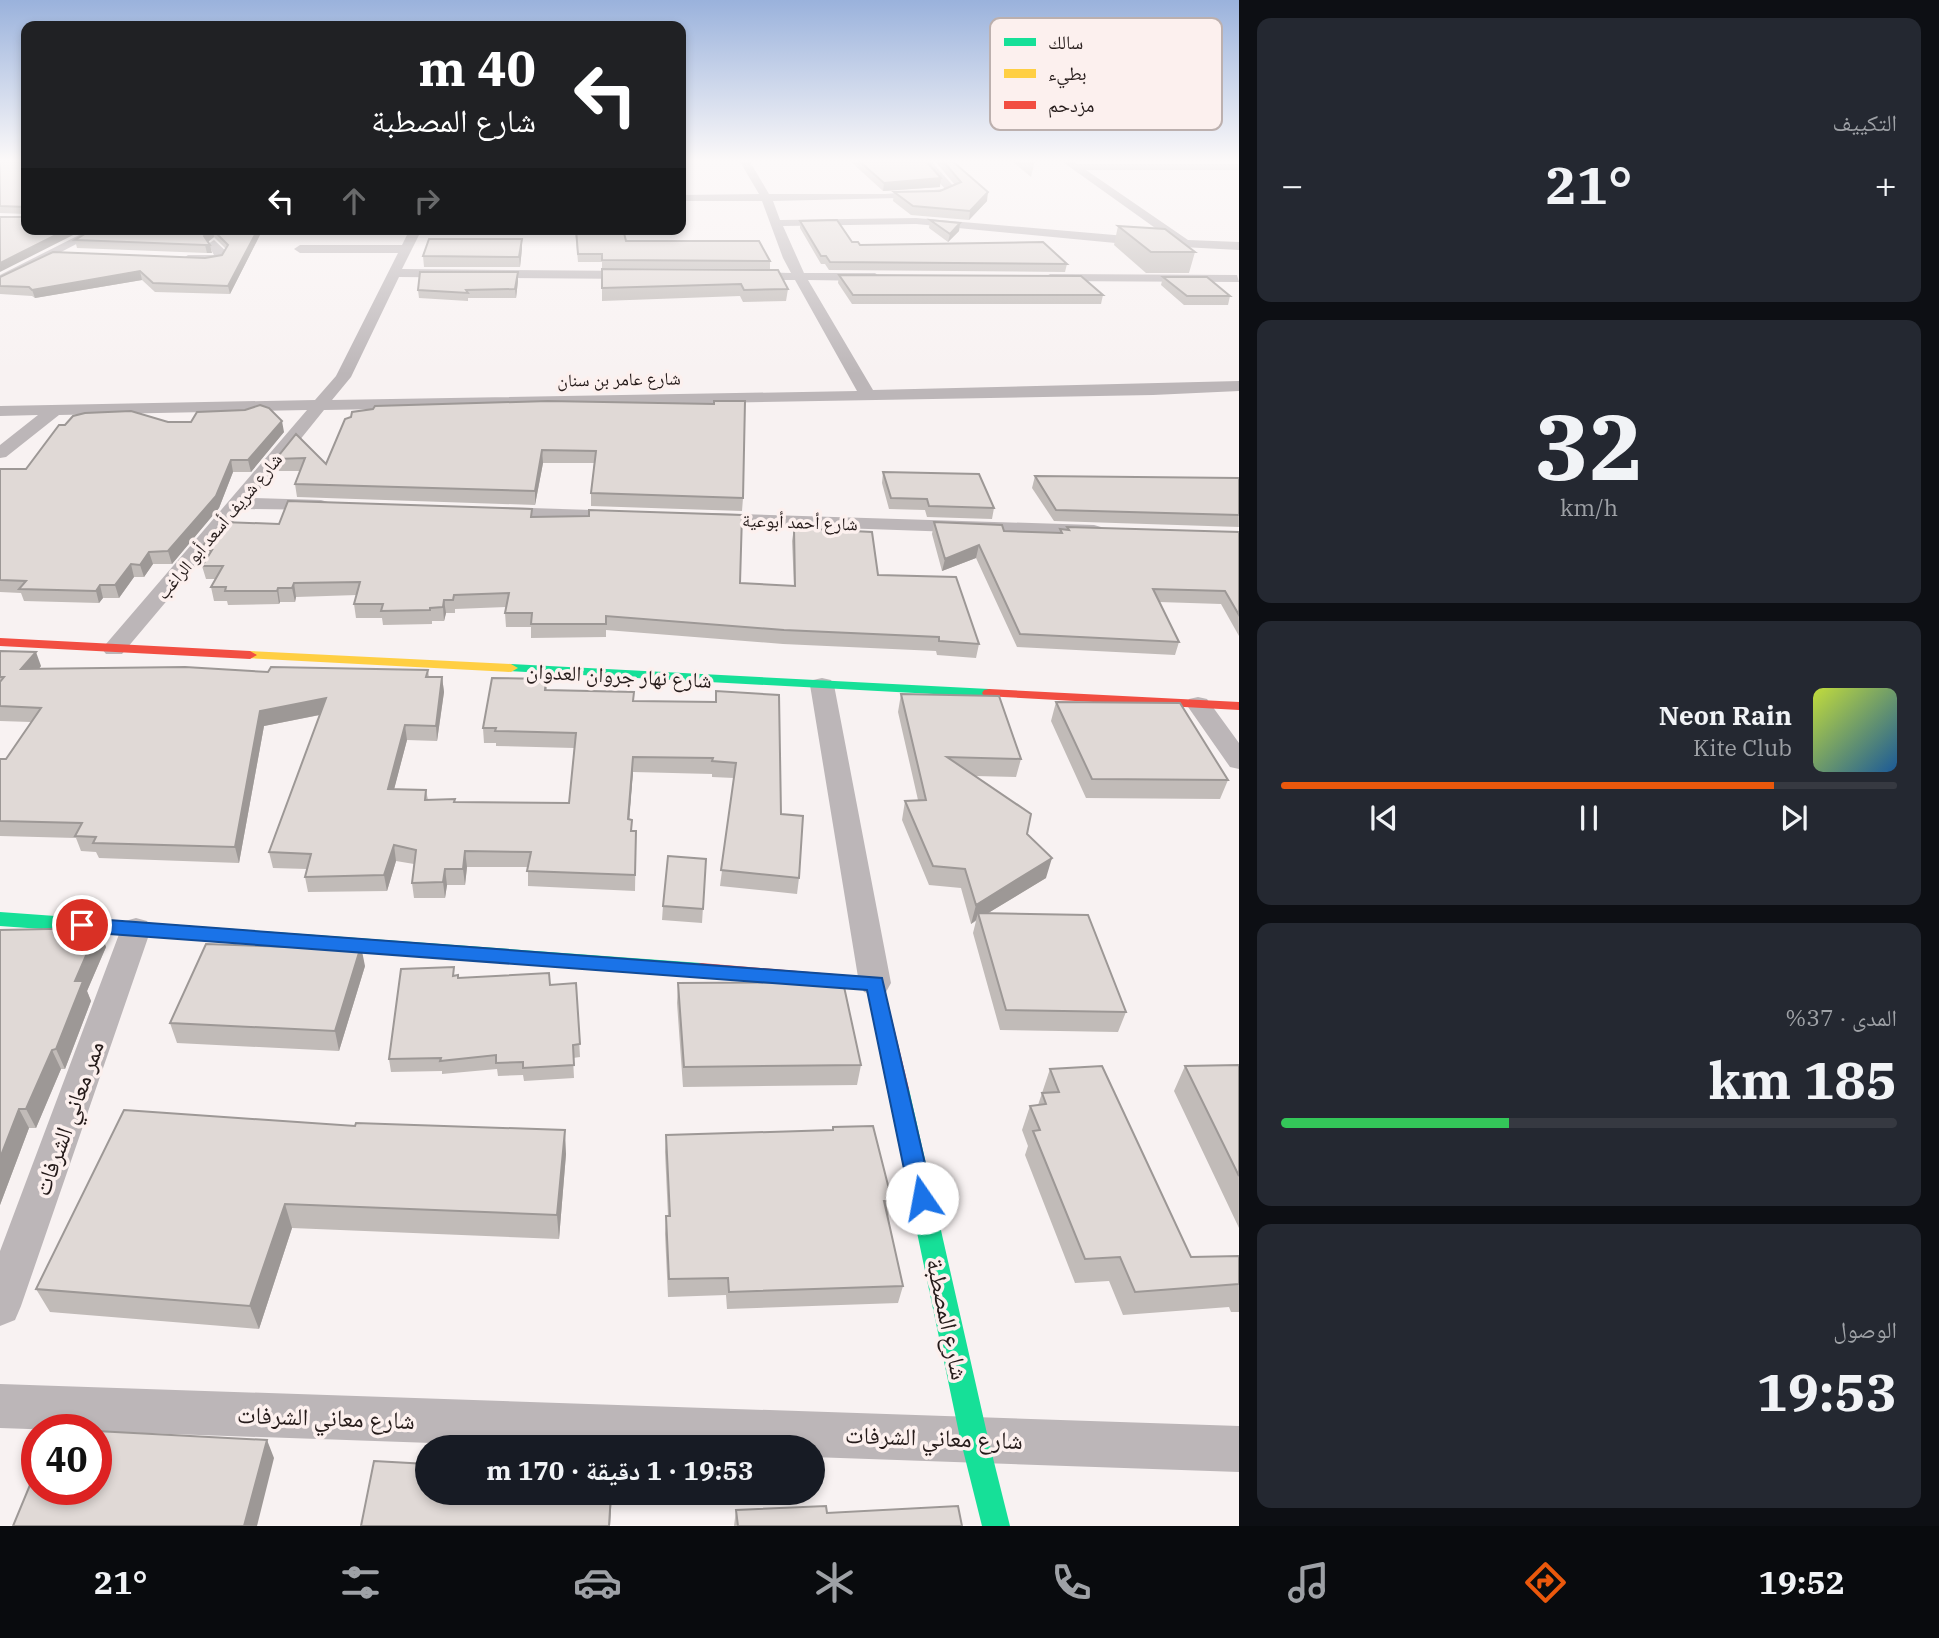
<!DOCTYPE html>
<html lang="ar">
<head>
<meta charset="utf-8">
<style>
  :root { --surface:#171b24; --page:#242831; --text:#f1f3f6; --muted:#9ea1a6; --line:#363941; --accent:#ea580c }
  body { margin:0; font-family:"IBM Plex Serif","Noto Naskh Arabic",serif; background:var(--page); color:var(--text); direction:rtl; height:100vh; display:flex; flex-direction:column; font-size:26px; white-space:nowrap }
  * { box-sizing:border-box; margin:0 }
  p { font-size:23px; color:var(--muted) }
  .icon { flex:none; width:38px; height:38px; fill:none; stroke:currentColor; stroke-width:2; stroke-linecap:round; stroke-linejoin:round }
  .map { position:relative; flex:1; overflow:hidden; direction:ltr }
  .panel { display:flex; flex-direction:column; gap:18px; padding:18px; background:#0d0f14; width:700px }
  .panel>* { flex:none }
  .banner { position:absolute; left:21px; top:21px; width:665px; height:214px; border-radius:14px; box-shadow:0 4px 10px #0003; direction:rtl; background:#202124; color:#fff; overflow:hidden }
  .speed { position:absolute; left:21px; top:1414px; display:flex; gap:14px; font-size:35px; font-weight:700; text-align:center }
  .speed>* { display:grid; place-content:center; width:91px; height:91px; border-radius:50%; background:var(--surface); box-shadow:0 4px 10px #0003; line-height:1 }
  .speed .limit { border:10px solid #d22; background:#fff; color:#111 }
  .pin { position:absolute; display:grid; place-items:center; width:60px; height:60px; color:#fff; margin:-30px; border:4px solid #fff; border-radius:50%; box-shadow:0 2px 7px #0007 }
  .me { position:absolute; width:77px; margin:-38px; rotate:348deg; stroke-linejoin:round; filter:drop-shadow(0 0 5px #0008) }
  .turn { display:flex; align-items:center; gap:24px; height:147px; padding:0 35px; font-size:32px }
  .turn .icon { width:91px; height:91px; stroke-width:2.5 }
  .turn b { display:block; font-size:49px; line-height:60px }
  .lanes { display:flex; align-items:center; height:66px; padding:0 35px; background:#0003; justify-content:center; gap:35px; direction:ltr }
  .lanes .off { opacity:.35 }
  .big { font-size:52px; font-weight:800; line-height:1.1 }
  .panel .card { flex:1; display:flex; flex-direction:column; justify-content:center; gap:10px; min-width:0; padding:0 24px; border-radius:14px; background:var(--page) }
  .panel .dial { align-items:center; gap:0 }
  .dial b { font-size:91px; line-height:1 }
  .song { display:flex; align-items:center; gap:21px }
  .cover { width:84px; height:84px; border-radius:10px; background:linear-gradient(135deg,hsl(70 70% 55%),hsl(210 70% 35%)) }
  .played { height:7px; border-radius:4px; background:linear-gradient(90deg,var(--accent) 80%,var(--line) 80%) }
  .keys { display:flex; justify-content:space-around; direction:ltr }
  .heat { display:flex; justify-content:space-between; align-items:center; font-size:38px; direction:ltr }
  .charge { height:10px; border-radius:5px; background:linear-gradient(90deg,#34c759 37%,var(--line) 0) }
  .trip { position:absolute; left:415px; top:1435px; width:410px; height:70px; border-radius:35px; background:var(--surface); box-shadow:0 4px 10px #0003; font-weight:800; line-height:70px; text-align:center; direction:rtl }
  .tab-bar { display:flex; height:112px; justify-content:space-around; align-items:center; background:#090b0e; color:var(--muted) }
  .tab-bar .icon { width:49px; height:49px }
  .tab-bar .active { color:var(--accent) }
  .tab-bar b { font-size:32px; color:var(--text) }
  main { display:flex; flex:1; min-height:0 }
  .map>svg:first-child { display:block }
  .lines { fill:none; stroke-linecap:round; stroke-linejoin:round }
  .street { fill:#bcb6b8; fill-rule:evenodd }
  .fast { fill:#16e098; fill-rule:evenodd }
  .slow { fill:#ffcf43; fill-rule:evenodd }
  .jam { fill:#f24e42; fill-rule:evenodd }
  .wall { fill:#c1bbb8 }
  .shaded-wall { fill:#9d9896 }
  .building { fill:#e0d9d6; stroke:#9d9896; stroke-width:2 }
  .route { fill:#1a73e8; stroke:#114b97; stroke-width:2 }
  .labels { text-anchor:middle; dominant-baseline:central; stroke-width:7; stroke-linejoin:round; paint-order:stroke }
  .far-street-label { font-size:18px; fill:#251b1a; stroke:#fcf0ee }
  .street-label { font-size:21px; fill:#251b1a; stroke:#fcf0ee }
  .near-street-label { font-size:24px; fill:#251b1a; stroke:#fcf0ee }
  .key { fill:#fcf0ee; stroke:#bcb0ae; stroke-width:2 }
  .key-label { font-size:19px; fill:#251b1a }
</style>
</head>
<body>
<main>
<section class="panel">
<div class="card"><p>التكييف</p>
<div class="heat"><a>−</a><b class="big">21°</b><a>+</a></div>
</div>
<div class="card dial"><b>32</b><p>km/h</p></div>
<div class="card">
<div class="song"><i class="cover"></i><div><b>Neon Rain</b><p>Kite Club</p></div></div>
<div class="played"></div>
<div class="keys"><svg class="icon" aria-label="previous" viewBox="0 0 24 24"><path d="M18 5L8 12l10 7zM5 5v14"/></svg><svg class="icon" aria-label="pause" viewBox="0 0 24 24"><path d="M8 5v14M16 5v14"/></svg><svg class="icon" aria-label="next" viewBox="0 0 24 24"><path d="M6 5l10 7-10 7zM19 5v14"/></svg></div>
</div>
<div class="card"><p>المدى · 37%</p><b class="big">185 km</b><div class="charge"></div></div>
<div class="card"><p>الوصول</p><b class="big">19:53</b></div>
</section>
<div class="map">
<svg width="1239" height="1526" viewBox="0 0 1239 1526">
  <rect width="100%" height="100%" fill="#f8f2f2"/>
  <g class="lines">
    <path class="street" d="M739 160H749L769 194H885L945 189 920 160H930L957 190 939 197 773 201 780 220 916 218 1172 240 1060 160H1072L1077 164H1239V170H1086L1188 240 1239 242V250L1126 244 916 224 783 226 804 273H875L881 277 875 281 808 280 873 390 1239 381V391L1153 395 324 410 253 498 321 500 328 502 331 506 328 510 244 509 122 654H106L102 649 106 644 307 410 59 415 6 457 0 458V445L38 415 0 416V406L315 400 336 376 398 253H300L294 249 300 245H402L410 229H422L402 269 637 271 643 275 637 279 399 277 351 377 332 400 857 391 795 280H745L739 276 745 272 791 273 783 258 762 201H681V195L759 194Z
      M91 229H105L0 284V275Z
      M214 240 227 252 223 261 188 263 182 259 188 255H214L208 244Z
      M1050 274 1237 275 1239 282 1046 281 1044 278Z
      M496 507 625 511 635 517 625 523 489 517 486 513Z
      M706 513 1094 525 1101 527 1104 531 1101 535 1094 537 699 523 696 519Z
      M822 678 831 680 834 685 891 983 886 992 875 995 864 992 859 983 810 685 813 680Z
      M1198 697 1207 699 1239 743V769L1230 767 1186 704 1189 699Z
      M136 918 147 921 151 929 21 1306 15 1320 0 1326V1251L121 929 125 921Z
      M0 1384 1239 1426V1472L812 1457V1447H544L0 1428Z"/>
    <path class="fast" d="M511 664 989 689 996 693 989 697 506 671 504 668 506 665Z
      M0 912 701 963 708 965 711 970 708 975 701 977 0 926Z
      M898 1080 906 1083 909 1089 988 1438 1010 1526H982L960 1438 887 1089 890 1083Z"/>
    <path class="slow" d="M250 651 511 664 518 668 511 672 245 658 243 655Z"/>
    <path class="jam" d="M0 638 250 651 257 655 250 659 0 646Z
      M989 689 1239 702V710L984 696 982 693 984 690Z
      M701 963 882 978 909 1089 906 1095 898 1098 890 1095 887 1089 867 990 701 977 694 975 691 970 694 965Z"/>
  </g>
  <path class="wall" d="M0 160H26V214L0 213Z
    M849 160H925L940 187 883 191Z
    M934 160H951L987 201 969 220 911 215 893 201 894 192 940 191 955 185Z
    M1011 160H1035L1031 177Z
    M930 220 960 223 959 231 948 242 929 228Z
    M800 221 860 245 1067 264 1065 272 829 270 825 264H821L800 228Z
    M1118 226 1195 252 1189 273H1146L1114 245Z
    M93 229H263L230 294 155 292 142 280 35 298 32 296 0 294V277L205 258 222 255 226 249 214 237 208 242 212 253H207L77 248 75 240Z
    M575 229H623L626 241 770 261V269L602 268V262H578Z
    M522 239V249L520 267H424L423 256Z
    M602 269 788 289 786 301 743 302 740 296 602 301Z
    M518 272V281L516 298H468V301L419 298 418 290Z
    M839 275 1103 295 1101 304H852L838 283Z
    M1163 277 1230 296 1228 305H1184L1161 285Z
    M548 401 743 498 742 511 591 506V493L594 463H543L535 505 297 497 295 484 300 471H278L276 459 296 434 326 464Z
    M168 422 284 432 251 472H233L219 508 172 564H153L144 577H134L119 598H103L99 603 24 601 21 593 0 592V469H26Z
    M883 472 994 508 992 519 927 517 925 510 889 509 882 483Z
    M1035 476 1239 478V527L1054 521 1032 488Z
    M532 517 740 583 794 586 792 541 794 528 878 575 979 644 976 658 937 655 936 651 783 644 606 630V637L531 638V627H506L505 613 506 607 455 609V613H446L444 621H432V624L383 625 382 618H356L354 604 357 595 296 597 295 602H280L279 604 228 605 227 601H214L211 587 216 579H206L202 566 204 563H202L199 550 279 524Z
    M934 522 1004 531 1060 533V529L1067 530V527L1239 532V636L1221 604 1159 602 1179 642 1175 655 1017 647 976 558 942 571 932 534Z
    M0 651 41 666 39 669 268 672 428 670 429 677H442L444 692 437 741 407 740 394 789 426 790 428 800 455 802 569 803 574 748 496 746V743H484L483 728 546 679 547 690 633 701 716 702 781 814 799 878 797 894 720 886 734 778 712 777V774L633 772 629 819 632 831H636L635 891 528 886V867H467L465 885H447L445 898H414L412 883 414 864 396 861 387 891 308 892 305 877 307 869 273 868 269 852 320 715 264 726 239 863 99 858 96 852 81 851 76 838 0 836V759H6L31 722 0 721Z
    M901 694 1021 759 1016 777 975 776 1027 834 1046 878 988 913 1126 1012 1118 1032 1000 1030 973 933 976 921 971 924 961 888 929 885 902 820 905 801 918 800 898 712Z
    M1056 702 1228 780 1220 799 1086 798 1051 721Z
    M706 859 702 923 662 920 663 906Z
    M98 928 106 947 87 991 91 1001 65 1069H61L36 1128H29L0 1205V930Z
    M365 966 339 1051 177 1043 170 1023Z
    M455 976 459 978 550 985 576 983 580 1057 573 1058 574 1078 524 1081 523 1075 498 1076 497 1069 442 1074V1071L391 1072 389 1059Z
    M678 983 861 1065 857 1085 683 1087 677 1003Z
    M1239 1065V1228L1174 1091 1185 1066Z
    M1050 1069 1191 1257 1239 1256V1312H1231L1229 1307 1123 1315 1109 1281 1075 1283 1025 1155 1028 1146 1022 1130 1030 1106 1038 1105Z
    M124 1110 566 1154 559 1239 292 1228 259 1329 50 1312 36 1289Z
    M833 1127 892 1201 888 1217 903 1286 898 1303 727 1309 726 1295 668 1297 665 1234 666 1216H668L665 1152 666 1135 832 1130Z
    M736 1510 827 1513 962 1526H734Z"/>
  <path class="shaded-wall" d="M941 178 940 187 883 191 884 183Z
    M988 192 987 201 969 220 970 211Z
    M960 223 959 231 948 242 950 234Z
    M68 229H85L0 272V263Z
    M258 229H263L230 294 228 286Z
    M213 230 214 237 205 244 204 236Z
    M522 239V249L520 267 519 257Z
    M205 245H210L212 253H207Z
    M140 271 142 280 35 298 32 290Z
    M518 272V281L516 298 515 289Z
    M282 421 284 432 251 472 248 460Z
    M542 450 543 463 535 505V491Z
    M231 460 233 472 219 508 172 564 168 551Z
    M979 545 976 558 942 571 945 559Z
    M149 552 153 564 144 577 140 565Z
    M131 564 134 577 119 598 115 585Z
    M294 583 296 597 295 602 292 588Z
    M100 585 103 598 99 603 96 591Z
    M278 588 280 602 279 604 277 591Z
    M444 600 446 613 444 621 443 607Z
    M36 652 41 666 26 684 21 669Z
    M442 677 444 692 437 741 436 726Z
    M326 698 329 713 264 726 239 863 235 847 260 711Z
    M405 725 407 740 390 805 388 789Z
    M633 757V772L628 835V819Z
    M394 845 396 861 387 891 384 875Z
    M465 851 467 867 465 885 463 869Z
    M1052 858 1046 878 980 918 978 913 976 920 971 924 976 905Z
    M445 869 447 885 445 898 443 882Z
    M98 928 106 947 87 991 91 1001 65 1069 56 1049 75 981Z
    M361 946 365 966 339 1051 335 1031Z
    M52 1050 61 1069 36 1128 26 1109Z
    M19 1109 29 1128 0 1205V1158Z
    M565 1130 566 1154 559 1239 557 1215Z
    M285 1204 292 1228 259 1329 250 1306Z
    M267 1440 274 1458 257 1526H244Z
    M611 1493H612L610 1526H609Z"/>
  <path class="building" d="M0 160H26V212V207L0 206Z
    M858 160H925L941 178 884 183Z
    M942 160H951L988 192 970 211 913 206 894 192 940 191 961 182Z
    M26 215V229H68L0 263V217H24Z
    M837 220 852 242H858L860 245 1043 242 1067 264 830 262 826 256H821L800 221Z
    M930 220 960 223 950 234Z
    M1118 226 1165 229 1195 252H1151Z
    M93 229H258L228 286 153 283 140 271 32 290 29 287 0 286V277L53 252 205 258 222 255 228 245 213 230 204 236 210 245H205L75 240Z
    M576 229H623L626 241H759L770 261 602 260V254H578Z
    M429 239H522L519 257 423 256Z
    M602 269 778 270 788 289 744 290 741 284 602 288Z
    M420 272H518L515 289 466 290 468 293 418 290Z
    M839 275 1081 276 1103 295H853Z
    M1163 277H1207L1230 296H1187Z
    M548 401 714 404V401H745L743 498 591 493 596 451 542 450 535 491 295 484 305 458 276 459 296 434 326 464 345 419 351 417 352 412 373 409 375 406Z
    M260 405 269 408 282 421 248 460H231L216 496 168 551 149 552 140 565 131 564 115 585H100L96 591 19 589 26 581 0 580V469H26L59 425H65L73 416 85 413 131 411 168 422H191L197 412 245 410Z
    M883 472 979 474 994 508 929 506 927 499 891 498Z
    M1035 476 1239 478V515L1056 510Z
    M288 501 532 509 531 517 589 516V510L742 515 740 583 795 586 794 528 872 532 878 575 956 577 979 644 939 641V637L784 630 606 616V624H531L532 613H505L509 593 454 595 453 600H444L443 607 430 608V610L381 611 383 604H354L360 582 294 583 292 588H278L277 591H225L226 587H211L223 566H202L212 550H199L223 522 279 524Z
    M934 522 1002 525 1004 531 1062 533 1060 529 1069 530 1067 527 1239 532V615L1225 591 1153 589 1179 642 1020 634 979 545 945 559Z
    M0 651 36 652 21 669 185 667 268 672 271 667 428 670 426 677H442L436 726 405 725 388 789 426 790 425 800 455 799 454 802 569 803 576 733 495 731 496 728H483L492 678 546 679 545 690 634 692 633 701 716 702V691L779 695 781 814 803 816 799 878 721 870 736 763 712 761 713 758 633 757 628 819 632 820 631 831H636L635 875 527 871 531 852 465 851 463 869H445L443 882 412 883 416 850 394 845 384 875 305 877 311 854 269 852 326 698 260 711 235 847 93 843 96 837 75 836 82 823 0 821V759H6L41 708 0 706V682L4 677H0Z
    M901 694 999 696 1021 759 947 757 1031 814 1027 834 1052 858 976 905 965 869 933 866 905 801 926 800Z
    M1056 702 1180 703 1228 780 1092 779Z
    M668 856 706 859 703 909 663 906Z
    M978 913 1088 915 1126 1012 1006 1010Z
    M98 928 75 981H83L56 1049 52 1050 26 1109H19L0 1158V930Z
    M206 944 323 948 325 944 361 946 335 1031 170 1023Z
    M454 967 453 976 458 975V978L549 973 550 985 576 983 580 1044 573 1045 574 1065 523 1068V1062L496 1063V1055L440 1061 441 1058 389 1059 401 969Z
    M843 982 861 1065 684 1067 678 983Z
    M1239 1065V1176L1185 1066Z
    M1102 1066 1191 1257 1239 1256V1284L1135 1292 1120 1257 1085 1259 1033 1131 1040 1130 1030 1106 1046 1104 1042 1093 1059 1092 1050 1069Z
    M124 1110 355 1126 356 1123 565 1130 557 1215 285 1204 250 1306 36 1289Z
    M873 1126 892 1201H884L903 1286 729 1292 728 1278 669 1279 666 1216H670L666 1135 833 1130V1127Z
    M96 1431 267 1440 244 1526H13L37 1468V1489H96Z
    M374 1461 427 1464V1493H611L609 1526H361Z
    M826 1506 827 1513 958 1506 962 1526H738L736 1510Z"/>
  <linearGradient id="sky" x2="0" y2="1"><stop stop-color="#9ab2dc"/><stop offset="0.43" stop-color="#fcf9f9"/><stop offset="1" stop-color="#fcf9f9" stop-opacity="0"/></linearGradient>
  <rect width="1239" height="374" fill="url(#sky)"/>
  <path class="route" d="M82 918 882 978 933 1198 930 1205 922 1208 913 1205 910 1198 867 990 82 932 75 930 72 925 75 920Z"/>
  <g class="labels">
    <g class="far-street-label">
      <text transform="translate(619 379) rotate(-1)">شارع عامر بن سنان</text>
      <text transform="translate(800 522) rotate(2)">شارع أحمد أبوعية</text>
      <text transform="translate(219 526) rotate(-50)">شارع شريف أسعد أبو الراغب</text>
    </g>
    <g class="street-label">
      <text transform="translate(619 675) rotate(3)">شارع نهار جروان العدوان</text>
    </g>
    <g class="near-street-label">
      <text transform="translate(68 1118) rotate(-70)">ممر معاني الشرفات</text>
      <text transform="translate(948 1319) rotate(78)">شارع المصطبة</text>
      <text transform="translate(326 1417) rotate(2)">شارع معاني الشرفات</text>
      <text transform="translate(934 1437) rotate(2)">شارع معاني الشرفات</text>
    </g>
  </g>
  <rect x="990" y="18" width="232" height="112" rx="10" class="key"/>
  <rect x="1004" y="38" width="32" height="8" fill="#16e098"/>
  <rect x="1004" y="69" width="32" height="9" fill="#ffcf43"/>
  <rect x="1004" y="101" width="32" height="8" fill="#f24e42"/>
  <g class="key-label">
    <text x="1048" y="49">سالك</text>
    <text x="1048" y="80">بطيء</text>
    <text x="1048" y="112">مزدحم</text>
  </g>
</svg>
<div class="speed"><div class="limit">40</div></div>
<div class="pin" style="left:82px;top:925px;background:#d93025"><svg class="icon" aria-label="arrive" viewBox="0 0 24 24"><path d="M6 21V4h12l-3 4 3 4H6"/></svg></div>
<svg class="me" style="left:922px;top:1198px" viewBox="-20 -20 40 40"><circle r="19" fill="#fff"/><path d="M0-13L10 11 0 6-10 11z" fill="#1a73e8"/></svg>
<div class="trip">19:53 · 1 دقيقة · 170 m</div>
<div class="banner">
<div class="turn"><svg class="icon" aria-label="left" viewBox="0 0 24 24"><path d="M17 20v-9H6M10 6l-5 5 5 5"/></svg><div><b>40 m</b>شارع المصطبة</div></div>
<div class="lanes"><svg class="icon" aria-label="left" viewBox="0 0 24 24"><path d="M17 20v-9H6M10 6l-5 5 5 5"/></svg><svg class="icon off" aria-label="ahead" viewBox="0 0 24 24"><path d="M12 20V5M6 11l6-6 6 6"/></svg><svg class="icon off" aria-label="right" viewBox="0 0 24 24"><path d="M7 20v-9h11M14 6l5 5-5 5"/></svg></div>
</div>
</div>
</main>
<nav class="tab-bar">
<b>19:52</b>
<svg class="icon active" aria-label="directions" viewBox="0 0 24 24"><path d="M12 3l9 9-9 9-9-9zM9 14v-3h6M13 9l2 2-2 2"/></svg>
<svg class="icon" aria-label="music" viewBox="0 0 24 24"><path d="M9 18V5l10-2v13"/><circle cx="6" cy="18" r="3"/><circle cx="16" cy="16" r="3"/></svg>
<svg class="icon" aria-label="phone" viewBox="0 0 24 24"><path d="M5 4h4l2 5-3 2q2 4 5 5l2-3 5 2v4C11 20 4 13 5 4z"/></svg>
<svg class="icon" aria-label="climate" viewBox="0 0 24 24"><path d="M12 3v18M4 7l16 10M4 17L20 7"/></svg>
<svg class="icon" aria-label="car" viewBox="0 0 24 24"><path d="M5 17H2v-5l4-1 3-4h7l3 4 3 1v5h-3M9 17h6M6 11h13"/><circle cx="7" cy="17" r="2"/><circle cx="17" cy="17" r="2"/></svg>
<svg class="icon" aria-label="filters" viewBox="0 0 24 24"><path d="M4 7h16M4 17h16"/><circle cx="9" cy="7" r="2"/><circle cx="15" cy="17" r="2"/></svg>
<b>21°</b>
</nav>
</body>
</html>
